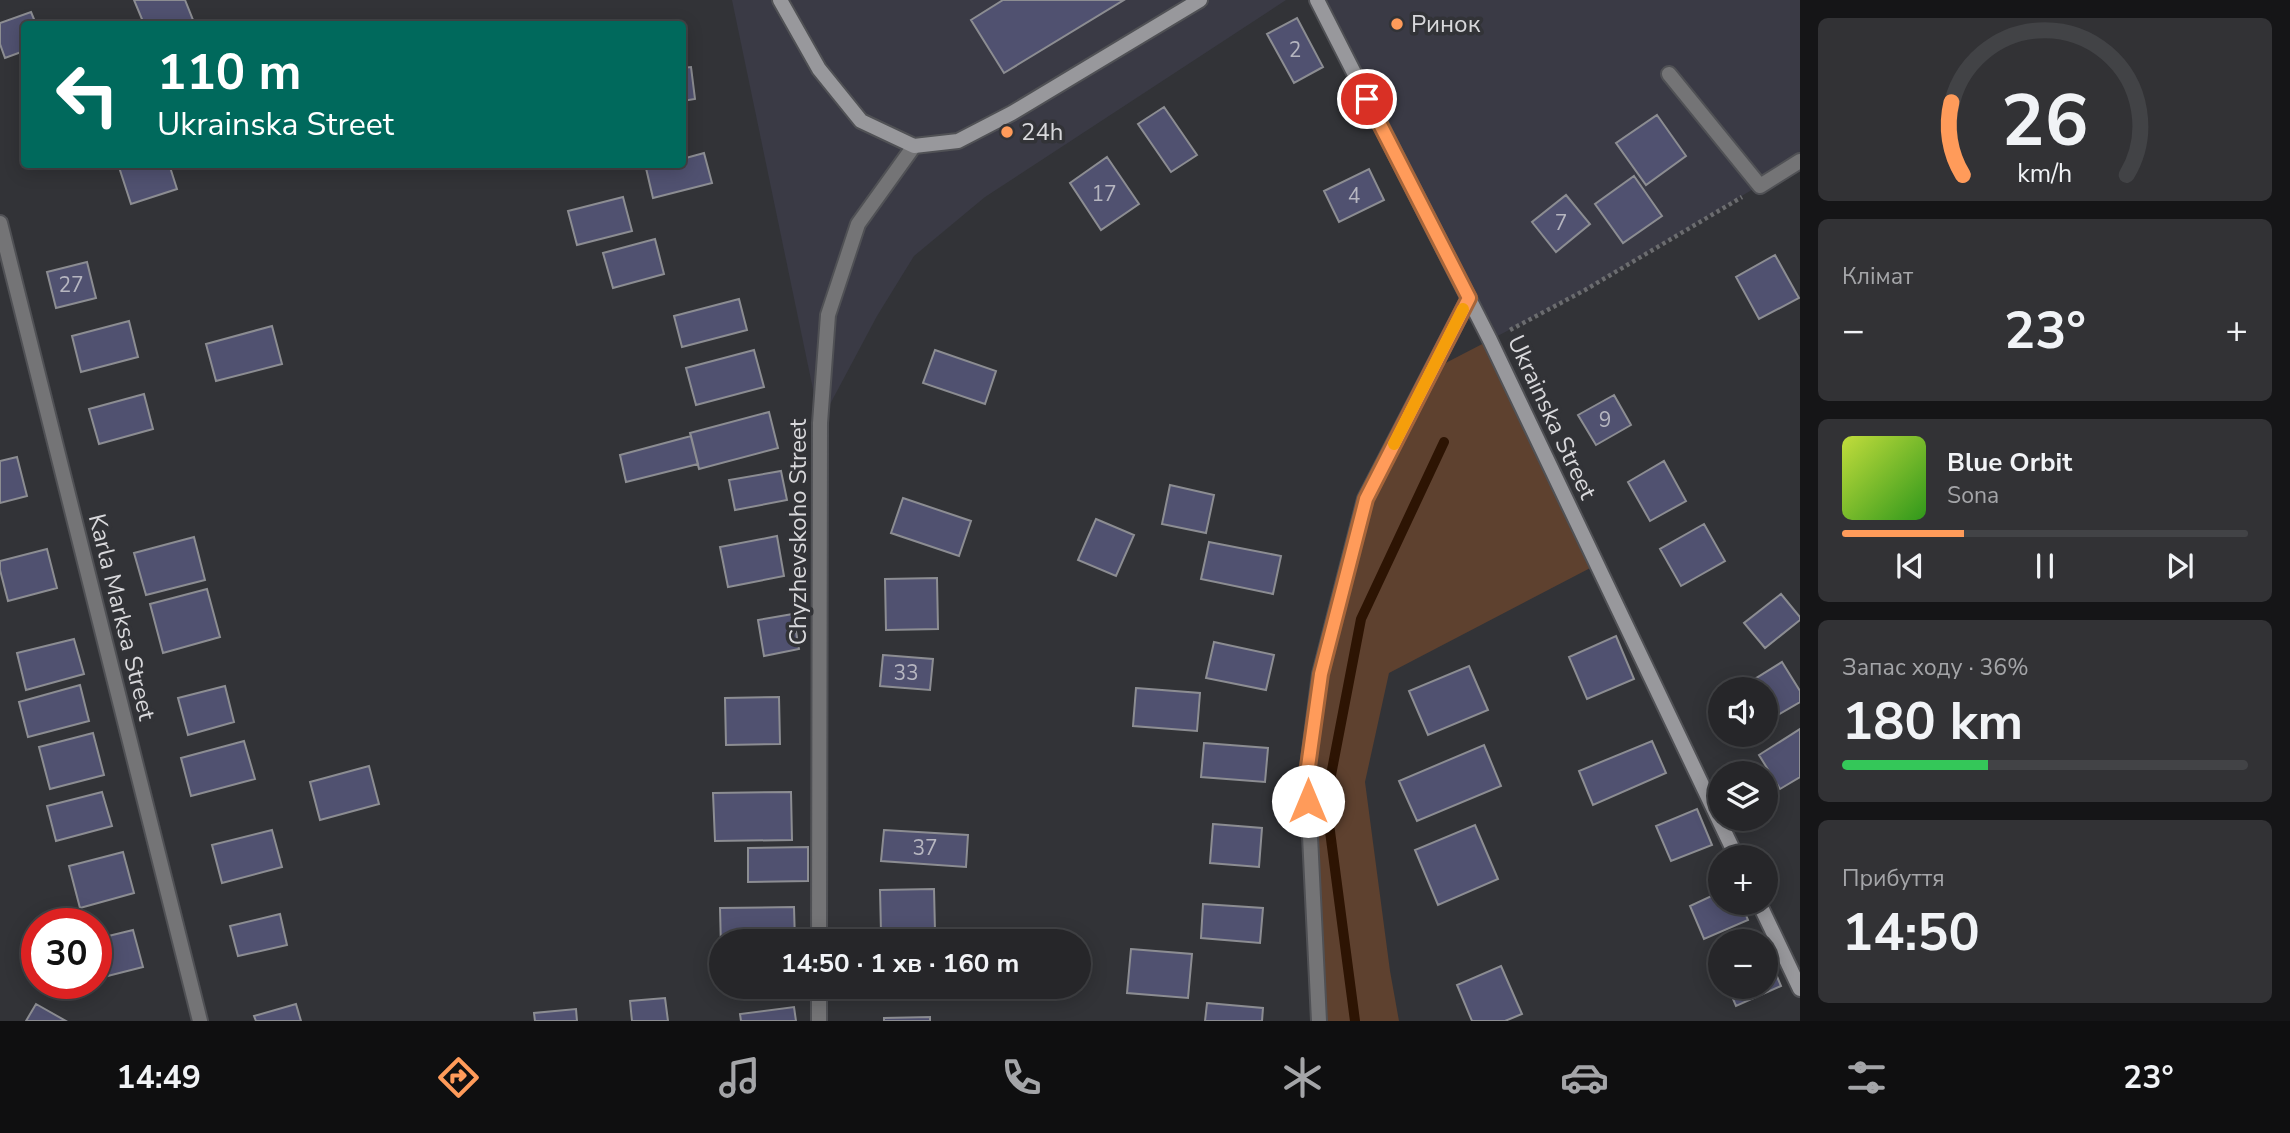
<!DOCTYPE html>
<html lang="uk">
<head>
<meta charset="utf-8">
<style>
  :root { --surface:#262629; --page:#323235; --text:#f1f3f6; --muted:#a4a5a8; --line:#424346; --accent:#ff9b5a }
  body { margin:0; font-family:"Nunito Sans",sans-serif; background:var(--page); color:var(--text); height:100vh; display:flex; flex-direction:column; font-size:26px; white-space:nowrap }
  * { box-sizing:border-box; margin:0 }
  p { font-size:23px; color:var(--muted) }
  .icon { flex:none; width:38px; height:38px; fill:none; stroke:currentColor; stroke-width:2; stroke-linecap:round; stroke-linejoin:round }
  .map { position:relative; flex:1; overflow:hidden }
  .details { display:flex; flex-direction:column; gap:18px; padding:18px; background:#151517; width:490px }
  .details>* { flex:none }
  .guide { position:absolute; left:21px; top:21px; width:665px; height:147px; border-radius:7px; box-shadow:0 4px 18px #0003,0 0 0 2px var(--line); background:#00695c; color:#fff; overflow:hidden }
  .controls { position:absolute; left:1708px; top:677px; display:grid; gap:14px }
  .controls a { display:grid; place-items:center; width:70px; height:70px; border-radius:50%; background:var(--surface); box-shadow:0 4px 18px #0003,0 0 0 2px var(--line); font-size:35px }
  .speed { position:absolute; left:21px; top:908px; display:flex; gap:14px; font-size:35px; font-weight:700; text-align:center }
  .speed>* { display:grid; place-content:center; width:91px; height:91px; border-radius:50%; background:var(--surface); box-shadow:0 4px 18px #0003,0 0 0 2px var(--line); line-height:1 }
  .speed .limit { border:10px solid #d22; background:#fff; color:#111 }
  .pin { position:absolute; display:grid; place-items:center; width:60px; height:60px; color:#fff; margin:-30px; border:4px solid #fff; border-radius:50%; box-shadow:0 2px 7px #0007 }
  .me { position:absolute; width:77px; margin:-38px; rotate:0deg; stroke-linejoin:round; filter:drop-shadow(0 0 5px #0008) }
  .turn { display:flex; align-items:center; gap:24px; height:147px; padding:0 21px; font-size:32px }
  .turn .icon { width:91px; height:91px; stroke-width:2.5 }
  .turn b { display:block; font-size:49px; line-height:60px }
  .big { font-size:52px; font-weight:700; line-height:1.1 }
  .details .card { flex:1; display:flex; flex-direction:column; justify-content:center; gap:10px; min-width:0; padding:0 24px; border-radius:10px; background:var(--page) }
  .details .dial { align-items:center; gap:0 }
  .dial svg { height:182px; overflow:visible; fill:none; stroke:var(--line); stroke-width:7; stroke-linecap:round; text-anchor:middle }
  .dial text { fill:var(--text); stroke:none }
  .song { display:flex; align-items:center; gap:21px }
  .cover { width:84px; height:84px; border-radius:10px; background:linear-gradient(135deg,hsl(70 70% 55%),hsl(110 70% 35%)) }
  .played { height:7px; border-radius:4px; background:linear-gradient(90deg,var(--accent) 30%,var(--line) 30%) }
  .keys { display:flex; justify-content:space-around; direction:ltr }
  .heat { display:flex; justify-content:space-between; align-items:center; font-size:38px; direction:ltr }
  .charge { height:10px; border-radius:5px; background:linear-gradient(90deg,#34c759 36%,var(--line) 0) }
  .trip { position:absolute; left:709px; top:929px; width:382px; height:70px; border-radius:35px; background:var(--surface); box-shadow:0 4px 18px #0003,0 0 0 2px var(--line); font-weight:700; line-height:70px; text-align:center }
  .dock { display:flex; height:112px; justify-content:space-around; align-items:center; background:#0f0f10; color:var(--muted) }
  .dock .icon { width:49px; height:49px }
  .dock .selected { color:var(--accent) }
  .dock b { font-size:32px; color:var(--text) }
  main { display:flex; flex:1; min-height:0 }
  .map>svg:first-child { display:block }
  .built { fill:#3a3a45 }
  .green { fill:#5e412f }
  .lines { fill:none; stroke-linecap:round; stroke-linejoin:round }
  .stream { stroke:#2d1403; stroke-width:10 }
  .building { fill:#505170; stroke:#8c8d92; stroke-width:2 }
  .lane-casing { stroke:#505155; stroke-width:18 }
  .street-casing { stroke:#505155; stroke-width:18 }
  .secondary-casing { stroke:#505155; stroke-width:18 }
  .path { stroke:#6b6c6f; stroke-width:4.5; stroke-dasharray:3.5 3.5; stroke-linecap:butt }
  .lane { stroke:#747476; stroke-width:14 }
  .street { stroke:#747476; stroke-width:14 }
  .secondary { stroke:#98989c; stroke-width:14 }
  .route-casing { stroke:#a6653a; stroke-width:18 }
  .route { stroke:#ff9b5a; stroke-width:12 }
  .slow { stroke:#f59e0b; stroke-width:12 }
  .poi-dot { fill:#ff9b5a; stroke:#323337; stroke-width:2.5 }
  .labels { text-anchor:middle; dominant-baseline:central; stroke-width:7; stroke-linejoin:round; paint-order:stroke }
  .number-label { font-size:21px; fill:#b6b6c0 }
  .poi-label { font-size:24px; fill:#d8d8db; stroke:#323337; text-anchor:start }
  .street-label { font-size:24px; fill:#d8d8db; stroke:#323337 }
</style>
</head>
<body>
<main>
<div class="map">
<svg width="1800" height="1021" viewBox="0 0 1800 1021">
  <rect width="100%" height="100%" fill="#323337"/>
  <path class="built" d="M732 0H1286L985 197 914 256 877 316 820 423Z
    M1317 0H1800V161L1585 290 1490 340Z"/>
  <path class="green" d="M1490 340 1596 565 1389 673 1365 782 1390 971 1399 1021H1327L1307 774 1320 674 1365 499 1434 369Z"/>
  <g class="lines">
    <path class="stream" d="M1355 1021 1326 801 1361 619 1444 442"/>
  </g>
  <path class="building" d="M134 0H185L193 20 182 24H144Z
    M1003 0H1124L1004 73 971 20Z
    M31 12 36 24H24V51L5 58 0 44V23Z
    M1297 18 1323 67 1294 83 1267 34Z
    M691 67 695 99 682 101V68Z
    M1164 107 1197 155 1171 172 1138 124Z
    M1657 115 1686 156 1646 185 1616 143Z
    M704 153 712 183 653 198 645 164H682V159Z
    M1107 157 1139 204 1101 230 1070 183Z
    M118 164H169L177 189 131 204Z
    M1369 169 1384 200 1339 222 1324 191Z
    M1634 176 1662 216 1623 243 1595 204Z
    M1566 195 1590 224 1556 252 1532 222Z
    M623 197 632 231 577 245 568 211Z
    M655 239 664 274 613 288 603 253Z
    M1775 255 1799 298 1759 319 1736 277Z
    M87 262 96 298 56 308 47 272Z
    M739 299 747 330 682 347 674 316Z
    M129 321 138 357 81 372 72 336Z
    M272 326 282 364 216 381 206 344Z
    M754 350 764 387 696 405 686 368Z
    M935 350 996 371 985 404 923 383Z
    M144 394 153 429 99 444 89 409Z
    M1614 395 1631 425 1596 445 1578 415Z
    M769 412 778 448 699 469 690 433Z
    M691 436 698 464 626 482 620 455Z
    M17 457 27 496 0 503V461Z
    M1664 461 1686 501 1650 521 1628 482Z
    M781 471 787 500 735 510 729 480Z
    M1170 485 1214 495 1206 533 1162 524Z
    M903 498 971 521 959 556 891 533Z
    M1096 519 1134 535 1116 576 1078 560Z
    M1704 524 1725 561 1681 586 1660 549Z
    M777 536 784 576 728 587 720 547Z
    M194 537 205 580 146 595 134 553Z
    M1209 542 1281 556 1273 594 1201 579Z
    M47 549 57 588 8 601 0 570V561Z
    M937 578 938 629 886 630 885 579Z
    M207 589 220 637 163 653 150 604Z
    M1781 594 1800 617V620L1765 648 1744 623Z
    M793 614 799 649 764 656 758 620Z
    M1616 636 1634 679 1587 699 1569 657Z
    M74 639 84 674 26 690 17 653Z
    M1214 642 1274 655 1266 690 1206 678Z
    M883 655 933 659 930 690 880 686Z
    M1782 662 1800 691V702L1766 722V690H1737Z
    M1469 666 1488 710 1428 735 1409 691Z
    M80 685 89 721 28 737 19 702Z
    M225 686 234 722 188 735 178 698Z
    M1136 688 1200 693 1197 731 1133 726Z
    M779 697 780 744 726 745 725 698Z
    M1800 729V777L1780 789 1759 755Z
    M93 733 104 775 50 789 39 747Z
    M244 741 255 779 191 796 181 758Z
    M1652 741 1666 773 1593 805 1579 771Z
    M1204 743 1268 748 1265 782 1201 777Z
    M1484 745 1501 786 1417 821 1399 781Z
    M369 766 379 804 320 820 310 782Z
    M102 792 112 826 56 841 47 806Z
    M791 792 792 840 715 841 713 793Z
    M1697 809 1712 845 1671 861 1656 826Z
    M1213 824 1262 828 1259 867 1210 863Z
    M1475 825 1498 879 1438 905 1415 850Z
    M272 830 282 867 222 883 212 845Z
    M884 830 968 835 966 867 881 861Z
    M808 847V881L748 882V848Z
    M123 852 134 893 80 908 69 866Z
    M934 889 935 931 881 932 880 890Z
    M1720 892V903H1741L1748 920 1704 939 1690 906Z
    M1203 904 1263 908 1260 943 1201 938Z
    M794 907 795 942H721V948L720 908Z
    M280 914 287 945 238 956 230 926Z
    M133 930 143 967 96 979V939Z
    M1131 949 1192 954 1188 998 1127 993Z
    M1768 955 1781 986 1736 1006 1728 987H1766V956Z
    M1501 966 1522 1014 1505 1021H1472L1457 985Z
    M665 998 668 1021H632L630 1001Z
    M1207 1003 1263 1008 1262 1021H1205Z
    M36 1004 66 1021H26Z
    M296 1004 301 1021H256L254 1016Z
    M794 1007 796 1021H741L740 1014Z
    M576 1009 577 1021H535L534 1013Z
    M930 1017V1021H884V1018Z"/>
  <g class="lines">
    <g class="lane-casing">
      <path id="lane" d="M1669 74 1760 186 1800 161"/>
    </g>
    <g class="street-casing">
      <path id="street" d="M0 223 200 1021
        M819 942 820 423 828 315 858 224 914 146
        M819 1021V987
        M1319 1021 1307 774 1320 674 1365 499 1469 298"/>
    </g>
    <g class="secondary-casing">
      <path id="secondary" d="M780 0 819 69 861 121 914 146 958 141 1012 113 1200 0
        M1317 0 1490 340 1737 858
        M1759 903 1800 989"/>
    </g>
    <path class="path" d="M1510 330 1585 290 1742 197"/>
    <use href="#lane" class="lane"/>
    <use href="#street" class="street"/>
    <use href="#secondary" class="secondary"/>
  </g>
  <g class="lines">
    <g class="route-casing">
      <path id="route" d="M1308 801 1307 774 1321 674 1366 499 1469 298 1367 99"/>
    </g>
    <use href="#route" class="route"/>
    <path class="slow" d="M1394 444 1463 309"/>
  </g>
  <g class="poi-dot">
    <circle cx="1397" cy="24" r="7"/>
    <circle cx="1007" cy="132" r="7"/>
  </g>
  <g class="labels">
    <g class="number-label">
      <text x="1295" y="50">2</text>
      <text x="1104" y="194">17</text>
      <text x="1354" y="196">4</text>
      <text x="1561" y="223">7</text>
      <text x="71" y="285">27</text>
      <text x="1605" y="420">9</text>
      <text x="906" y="673">33</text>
      <text x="925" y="848">37</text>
    </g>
    <g class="poi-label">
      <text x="1411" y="24">Ринок</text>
      <text x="1021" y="132">24h</text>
    </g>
    <g class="street-label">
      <text transform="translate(1552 417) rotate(65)">Ukrainska Street</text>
      <text transform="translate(798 532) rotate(-90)">Chyzhevskoho Street</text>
      <text transform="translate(122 617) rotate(76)">Karla Marksa Street</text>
    </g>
  </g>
</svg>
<div class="controls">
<a><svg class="icon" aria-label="sound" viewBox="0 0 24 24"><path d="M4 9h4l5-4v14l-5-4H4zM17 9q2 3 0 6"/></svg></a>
<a><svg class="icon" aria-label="layers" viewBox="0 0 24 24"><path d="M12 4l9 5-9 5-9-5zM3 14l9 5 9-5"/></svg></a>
<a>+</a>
<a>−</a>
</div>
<div class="speed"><div class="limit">30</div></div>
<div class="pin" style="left:1367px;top:99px;background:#d93025"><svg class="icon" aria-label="arrive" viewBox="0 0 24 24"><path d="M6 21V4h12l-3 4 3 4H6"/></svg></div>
<svg class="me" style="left:1308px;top:801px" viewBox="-20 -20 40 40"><circle r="19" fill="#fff"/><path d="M0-13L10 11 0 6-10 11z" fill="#ff9b5a"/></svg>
<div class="trip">14:50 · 1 хв · 160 m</div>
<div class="guide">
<div class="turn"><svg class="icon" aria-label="left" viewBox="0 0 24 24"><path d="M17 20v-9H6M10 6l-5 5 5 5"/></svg><div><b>110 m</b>Ukrainska Street</div></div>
</div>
</div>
<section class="details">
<div class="card dial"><svg viewBox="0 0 100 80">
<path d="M14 69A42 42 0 1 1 86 69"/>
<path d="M14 69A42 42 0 0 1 9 37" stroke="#ff9b5a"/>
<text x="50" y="56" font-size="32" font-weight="700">26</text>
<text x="50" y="72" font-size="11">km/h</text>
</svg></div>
<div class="card"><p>Клімат</p>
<div class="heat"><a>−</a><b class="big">23°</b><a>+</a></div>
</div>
<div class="card">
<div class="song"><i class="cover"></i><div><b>Blue Orbit</b><p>Sona</p></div></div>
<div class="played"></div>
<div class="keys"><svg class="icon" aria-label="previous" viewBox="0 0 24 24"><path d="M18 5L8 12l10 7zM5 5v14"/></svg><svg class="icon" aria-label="pause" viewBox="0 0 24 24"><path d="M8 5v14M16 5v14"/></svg><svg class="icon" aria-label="next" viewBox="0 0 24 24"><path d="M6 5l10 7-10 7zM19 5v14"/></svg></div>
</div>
<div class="card"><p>Запас ходу · 36%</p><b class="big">180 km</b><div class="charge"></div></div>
<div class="card"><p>Прибуття</p><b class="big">14:50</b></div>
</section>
</main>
<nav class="dock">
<b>14:49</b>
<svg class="icon selected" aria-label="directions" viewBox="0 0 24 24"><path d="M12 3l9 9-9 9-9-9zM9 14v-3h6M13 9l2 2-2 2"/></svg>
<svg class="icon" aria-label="music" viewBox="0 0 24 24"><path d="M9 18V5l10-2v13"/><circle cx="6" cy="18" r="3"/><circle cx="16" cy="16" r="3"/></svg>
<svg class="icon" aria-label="phone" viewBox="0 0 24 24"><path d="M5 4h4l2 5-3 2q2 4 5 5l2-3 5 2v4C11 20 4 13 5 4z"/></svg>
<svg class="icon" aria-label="climate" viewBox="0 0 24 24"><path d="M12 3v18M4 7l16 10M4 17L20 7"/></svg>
<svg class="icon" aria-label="car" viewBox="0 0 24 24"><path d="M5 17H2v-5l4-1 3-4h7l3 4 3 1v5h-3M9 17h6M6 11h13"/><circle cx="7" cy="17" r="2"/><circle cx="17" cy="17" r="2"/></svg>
<svg class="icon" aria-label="filters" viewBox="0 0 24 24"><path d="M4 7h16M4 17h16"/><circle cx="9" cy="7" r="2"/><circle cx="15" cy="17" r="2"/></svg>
<b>23°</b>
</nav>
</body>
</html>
